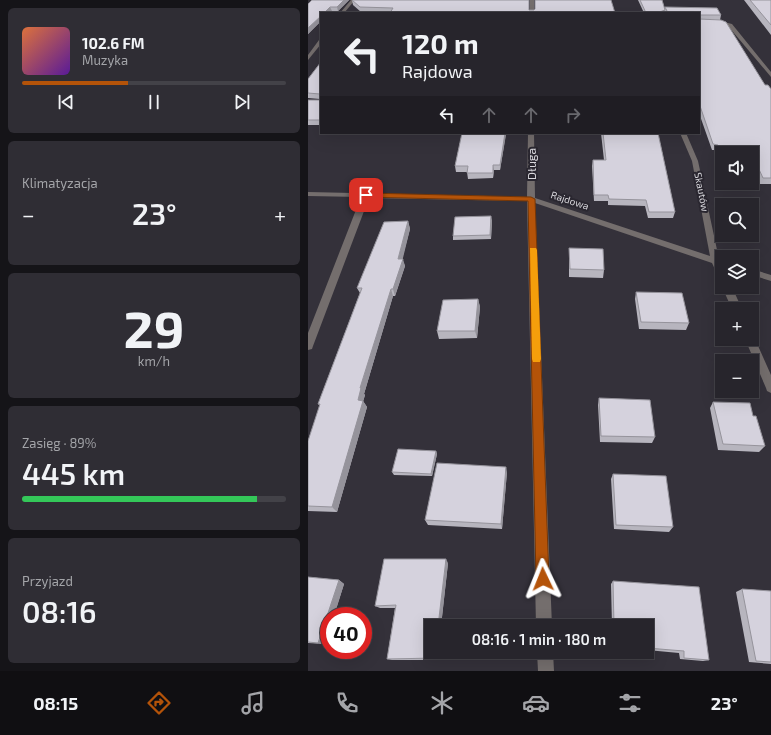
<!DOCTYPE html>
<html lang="pl">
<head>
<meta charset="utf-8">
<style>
  :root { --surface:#27252c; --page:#2f2d34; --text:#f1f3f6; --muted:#a4a5a9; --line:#434248; --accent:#b45309 }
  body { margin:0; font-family:"Exo 2",sans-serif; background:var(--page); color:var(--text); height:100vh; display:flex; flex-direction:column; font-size:15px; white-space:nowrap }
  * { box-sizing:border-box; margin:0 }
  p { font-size:13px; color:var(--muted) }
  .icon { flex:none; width:22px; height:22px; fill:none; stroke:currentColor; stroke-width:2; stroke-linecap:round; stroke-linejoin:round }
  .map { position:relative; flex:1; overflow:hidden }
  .side { display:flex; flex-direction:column; gap:8px; padding:8px; background:#151418; width:308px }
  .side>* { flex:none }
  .banner { position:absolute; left:12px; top:12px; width:380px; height:122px; border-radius:0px; box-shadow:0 4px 16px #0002,0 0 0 1px var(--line); background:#27252c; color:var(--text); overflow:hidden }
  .buttons { position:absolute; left:407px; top:146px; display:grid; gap:8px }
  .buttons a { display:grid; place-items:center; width:44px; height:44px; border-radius:0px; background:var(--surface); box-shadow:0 4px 16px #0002,0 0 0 1px var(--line); font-size:20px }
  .speed { position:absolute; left:12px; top:607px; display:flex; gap:8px; font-size:20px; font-weight:700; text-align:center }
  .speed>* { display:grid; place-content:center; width:52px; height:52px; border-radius:50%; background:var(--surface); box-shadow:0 4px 16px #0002,0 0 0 1px var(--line); line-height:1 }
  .speed .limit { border:6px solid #d22; background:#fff; color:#111 }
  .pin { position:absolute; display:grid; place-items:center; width:34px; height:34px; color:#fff; margin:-17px; border-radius:8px; box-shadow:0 2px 6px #0006 }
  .me { position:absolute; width:44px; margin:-22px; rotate:358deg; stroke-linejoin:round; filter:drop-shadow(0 0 3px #0008) }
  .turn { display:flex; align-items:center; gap:14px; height:84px; padding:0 16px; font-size:18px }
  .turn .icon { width:52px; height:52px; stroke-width:2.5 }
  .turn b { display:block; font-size:28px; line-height:34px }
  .lanes { display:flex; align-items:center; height:38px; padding:0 16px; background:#0003; justify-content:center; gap:20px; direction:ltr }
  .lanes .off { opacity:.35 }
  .big { font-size:30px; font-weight:600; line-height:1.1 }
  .side .tile { flex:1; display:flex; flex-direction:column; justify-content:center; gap:6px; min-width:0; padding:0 14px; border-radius:6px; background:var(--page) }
  .side .dial { align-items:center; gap:0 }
  .dial b { font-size:52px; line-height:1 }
  .song { display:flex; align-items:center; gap:12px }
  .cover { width:48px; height:48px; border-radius:6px; background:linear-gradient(135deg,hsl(20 70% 55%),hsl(270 70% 35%)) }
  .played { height:4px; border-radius:2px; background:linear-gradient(90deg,var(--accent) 40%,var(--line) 40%) }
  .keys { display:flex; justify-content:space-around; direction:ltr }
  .heat { display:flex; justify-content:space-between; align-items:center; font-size:22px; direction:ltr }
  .charge { height:6px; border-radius:3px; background:linear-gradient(90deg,#34c759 89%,var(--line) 0) }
  .trip { position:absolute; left:116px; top:619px; width:230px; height:40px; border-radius:0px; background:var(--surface); box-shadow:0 4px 16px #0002,0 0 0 1px var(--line); font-weight:600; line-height:40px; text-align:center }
  .dock { display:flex; height:64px; justify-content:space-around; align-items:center; background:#100f12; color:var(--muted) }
  .dock .icon { width:28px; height:28px }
  .dock .selected { color:var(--accent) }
  .dock b { font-size:18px; color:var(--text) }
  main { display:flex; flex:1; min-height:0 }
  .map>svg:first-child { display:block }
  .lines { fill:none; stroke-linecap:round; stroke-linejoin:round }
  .minor { fill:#746e6d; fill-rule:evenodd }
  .wall { fill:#b7b5be }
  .shaded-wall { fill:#95939b }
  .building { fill:#d5d2dd; stroke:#95939b }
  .route { fill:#b45309; stroke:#753606 }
  .slow { fill:#f59e0b }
  .labels { text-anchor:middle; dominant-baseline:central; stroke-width:4; stroke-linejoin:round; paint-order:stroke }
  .far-street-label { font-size:10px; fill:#d8d7dc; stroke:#2a2730 }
  .street-label { font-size:12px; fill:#d8d7dc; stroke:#2a2730 }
</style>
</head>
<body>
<main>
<section class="side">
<div class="tile">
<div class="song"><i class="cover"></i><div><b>102.6 FM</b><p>Muzyka</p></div></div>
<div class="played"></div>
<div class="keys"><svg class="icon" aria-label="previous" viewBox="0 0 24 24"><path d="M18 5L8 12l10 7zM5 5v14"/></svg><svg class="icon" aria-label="pause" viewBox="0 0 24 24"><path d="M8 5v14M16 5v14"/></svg><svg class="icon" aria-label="next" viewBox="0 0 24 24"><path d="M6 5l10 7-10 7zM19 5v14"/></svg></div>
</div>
<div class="tile"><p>Klimatyzacja</p>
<div class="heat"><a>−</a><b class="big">23°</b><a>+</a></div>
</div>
<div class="tile dial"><b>29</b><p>km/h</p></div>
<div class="tile"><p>Zasięg · 89%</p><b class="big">445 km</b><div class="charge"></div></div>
<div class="tile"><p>Przyjazd</p><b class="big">08:16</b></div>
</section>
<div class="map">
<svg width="463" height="671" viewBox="0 0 463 671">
  <rect width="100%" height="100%" fill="#34313a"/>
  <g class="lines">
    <path class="minor" d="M43 0H47L36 13H32Z
      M222 0H226V13H222Z
      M391 21H412L424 24 463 72V77L420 26 412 23H391Z
      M11 40H13V44L0 60V55Z
      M220 133H226L227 198 402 256 384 161 372 133H378L390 161 411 259 414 260V279L411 278 404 263 227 203 244 626H228L219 201 61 198 5 346 4 349 0 350V333L53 197 0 196V192L219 197Z
      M444 269 463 275V281L444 275Z
      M414 287H424L434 309H424Z
      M444 336 447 339 463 375V393L459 391 458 388 437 339H444Z
      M229 652H245L246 671H230Z"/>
  </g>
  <path class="wall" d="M4 0H41L30 11H24L22 13H13V21L0 34V4Z
    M44 0 221 10 307 13 53 12 45 5Z
    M330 0H354L357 9V7L413 15 412 20H396L457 85 463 89V184H452L444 165V153H409L408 150H404L391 113V13H336Z
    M436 0H463V35Z
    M13 62V125H0V100H11L12 99 0 98V79Z
    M154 133H198L192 170H186L185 178 160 179 159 172H148L147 166Z
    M293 133H350L367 212 365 218H340L337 206 300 205V201H286L284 166 285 160H296Z
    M184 220 183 239 145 240V236Z
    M100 221 102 229 94 259 97 266 87 296H85L56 394 57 395 55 401 59 407 29 512 0 511V441L12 406 10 404 52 293 49 288Z
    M261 248 296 270 295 278 261 277Z
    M328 292 381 323 378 330 331 329 327 299Z
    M170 299 172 307 169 338 131 339 129 331Z
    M291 398 347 437 344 443 292 442 290 405Z
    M405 402 445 416 457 446 451 452 410 450 402 408Z
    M128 451 129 454 124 476 86 475 84 472Z
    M199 472 194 529 120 525 117 520Z
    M305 474 365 527 361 532 306 529 303 479Z
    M140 563 133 626H123V652H131L130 660H84L79 659 87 608H72L67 606Z
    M0 577 31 580 36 584 17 644 0 643Z
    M305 581 401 660 395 661 372 659 371 653 339 650V626H304L303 584Z
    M434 589 463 591V664L441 662 428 592Z
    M304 652H332V654L329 655 304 653Z"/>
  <path class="shaded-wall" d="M36 0H41L30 11 29 7Z
    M22 7 24 11 22 13H16Z
    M357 10V13H349Z
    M13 16V21L0 34V28Z
    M197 133H198V135L192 170V165Z
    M185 165 186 170 185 178Z
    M183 216 184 220 183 239 182 235Z
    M100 221 102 229 94 262 95 259 97 266 87 296 85 289 90 259Z
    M83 289 85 296 56 394 57 395 54 406 55 401 59 407 29 512 24 507 50 400 52 388Z
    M170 299 172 307 169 338 167 331Z
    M128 451 129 454 124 476 123 474Z
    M198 467 199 472 194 529 193 524Z
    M138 559 140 563 133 626H130Z
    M31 580 36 584 26 616H21V631L17 644 10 643Z
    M127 652H131L130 660 127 658Z"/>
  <path class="building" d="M4 0H36L29 7H22L16 13H13V16L0 28V4Z
    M44 0H221V10H226L227 9V0H303L307 13H82L85 8 52 7Z
    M332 0H354L357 10 349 13H338Z
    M442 0H463V25Z
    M357 7 409 8 413 15H392L391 19 413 20 418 22 457 85H460L463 89V178H455L443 152 419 151 417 148H411L410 145 405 144 391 103V13H360Z
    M13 62V120H0V100H11L13 99 12 94 0 93V79Z
    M154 133H197L192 165H185V173H159L160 166H147Z
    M295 133H350L367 212H341L338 200 301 199 300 195H286L285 160H298Z
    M183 216 182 235 145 236 147 217Z
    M100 221 90 259H95L85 289H83L52 388H53L50 400 55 401 24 507 0 506V441L12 404H10L54 288H49L76 222Z
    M261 248 295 249 296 270 262 269Z
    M328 292 374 293 381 323 333 322Z
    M170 299 167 331H129L135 300Z
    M291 398 342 400 347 437 293 436Z
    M405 402 442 403 445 416H448L457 446 415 444Z
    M90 449 128 451 123 474 84 472Z
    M129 463 198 467 193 524 117 520Z
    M305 474 358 476 365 527 308 525Z
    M76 559H138L130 626H123V652H127V658L79 659 88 605 67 606Z
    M0 577 31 580 10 643 0 642Z
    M305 581 391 587 401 660 376 658V651L339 648V626H306Z
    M434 589 463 591V662L448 661Z
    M311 652H332V654Z"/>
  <path class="route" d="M58 193 223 197 227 199 241 579 240 584 235 586 230 584 228 579 220 201 55 197V194Z"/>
  <path class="slow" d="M222 248H228L229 250 233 359 232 362H225L224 359Z"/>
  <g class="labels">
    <g class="far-street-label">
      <text transform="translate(394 192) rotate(79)">Skautów</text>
      <text transform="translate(262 200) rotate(18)">Rajdowa</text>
    </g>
    <g class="street-label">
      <text transform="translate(223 164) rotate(-90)">Długa</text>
    </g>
  </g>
</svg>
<div class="buttons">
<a><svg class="icon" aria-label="sound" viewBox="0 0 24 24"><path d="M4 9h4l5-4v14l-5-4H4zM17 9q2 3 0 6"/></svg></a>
<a><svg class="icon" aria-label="search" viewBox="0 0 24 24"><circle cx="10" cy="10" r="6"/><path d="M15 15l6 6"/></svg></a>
<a><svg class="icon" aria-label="layers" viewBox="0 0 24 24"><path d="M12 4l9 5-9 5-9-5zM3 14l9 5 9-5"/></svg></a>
<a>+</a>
<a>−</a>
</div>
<div class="speed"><div class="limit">40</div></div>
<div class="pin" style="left:58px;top:195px;background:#d93025"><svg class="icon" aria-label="arrive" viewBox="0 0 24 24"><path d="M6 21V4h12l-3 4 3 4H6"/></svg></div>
<svg class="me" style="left:235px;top:579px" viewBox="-20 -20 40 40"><path d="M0-17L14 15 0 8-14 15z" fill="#b45309" stroke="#fff" stroke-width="4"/></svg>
<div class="trip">08:16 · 1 min · 180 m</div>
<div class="banner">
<div class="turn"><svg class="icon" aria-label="left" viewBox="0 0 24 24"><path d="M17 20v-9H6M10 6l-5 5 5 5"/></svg><div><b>120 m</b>Rajdowa</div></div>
<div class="lanes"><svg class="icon" aria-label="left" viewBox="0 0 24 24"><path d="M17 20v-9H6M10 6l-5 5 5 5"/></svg><svg class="icon off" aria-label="ahead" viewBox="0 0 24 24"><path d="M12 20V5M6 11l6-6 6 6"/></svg><svg class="icon off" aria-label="ahead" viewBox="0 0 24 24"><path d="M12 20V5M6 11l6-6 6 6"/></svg><svg class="icon off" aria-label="right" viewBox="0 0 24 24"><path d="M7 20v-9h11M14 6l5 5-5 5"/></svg></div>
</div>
</div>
</main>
<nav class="dock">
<b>08:15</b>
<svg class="icon selected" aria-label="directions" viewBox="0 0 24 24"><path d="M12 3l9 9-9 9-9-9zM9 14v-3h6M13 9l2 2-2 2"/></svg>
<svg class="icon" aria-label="music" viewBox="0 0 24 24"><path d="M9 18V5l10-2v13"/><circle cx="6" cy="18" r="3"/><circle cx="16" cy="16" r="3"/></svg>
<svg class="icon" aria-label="phone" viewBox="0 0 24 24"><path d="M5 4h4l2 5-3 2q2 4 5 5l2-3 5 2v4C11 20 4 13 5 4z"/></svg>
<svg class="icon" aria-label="climate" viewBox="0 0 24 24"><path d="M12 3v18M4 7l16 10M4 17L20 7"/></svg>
<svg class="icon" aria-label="car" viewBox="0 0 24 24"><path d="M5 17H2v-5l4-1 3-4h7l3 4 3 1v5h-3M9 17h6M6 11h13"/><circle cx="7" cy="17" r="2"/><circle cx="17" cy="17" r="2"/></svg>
<svg class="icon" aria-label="filters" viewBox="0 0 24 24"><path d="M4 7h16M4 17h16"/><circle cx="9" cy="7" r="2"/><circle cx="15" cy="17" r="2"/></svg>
<b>23°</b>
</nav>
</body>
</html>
